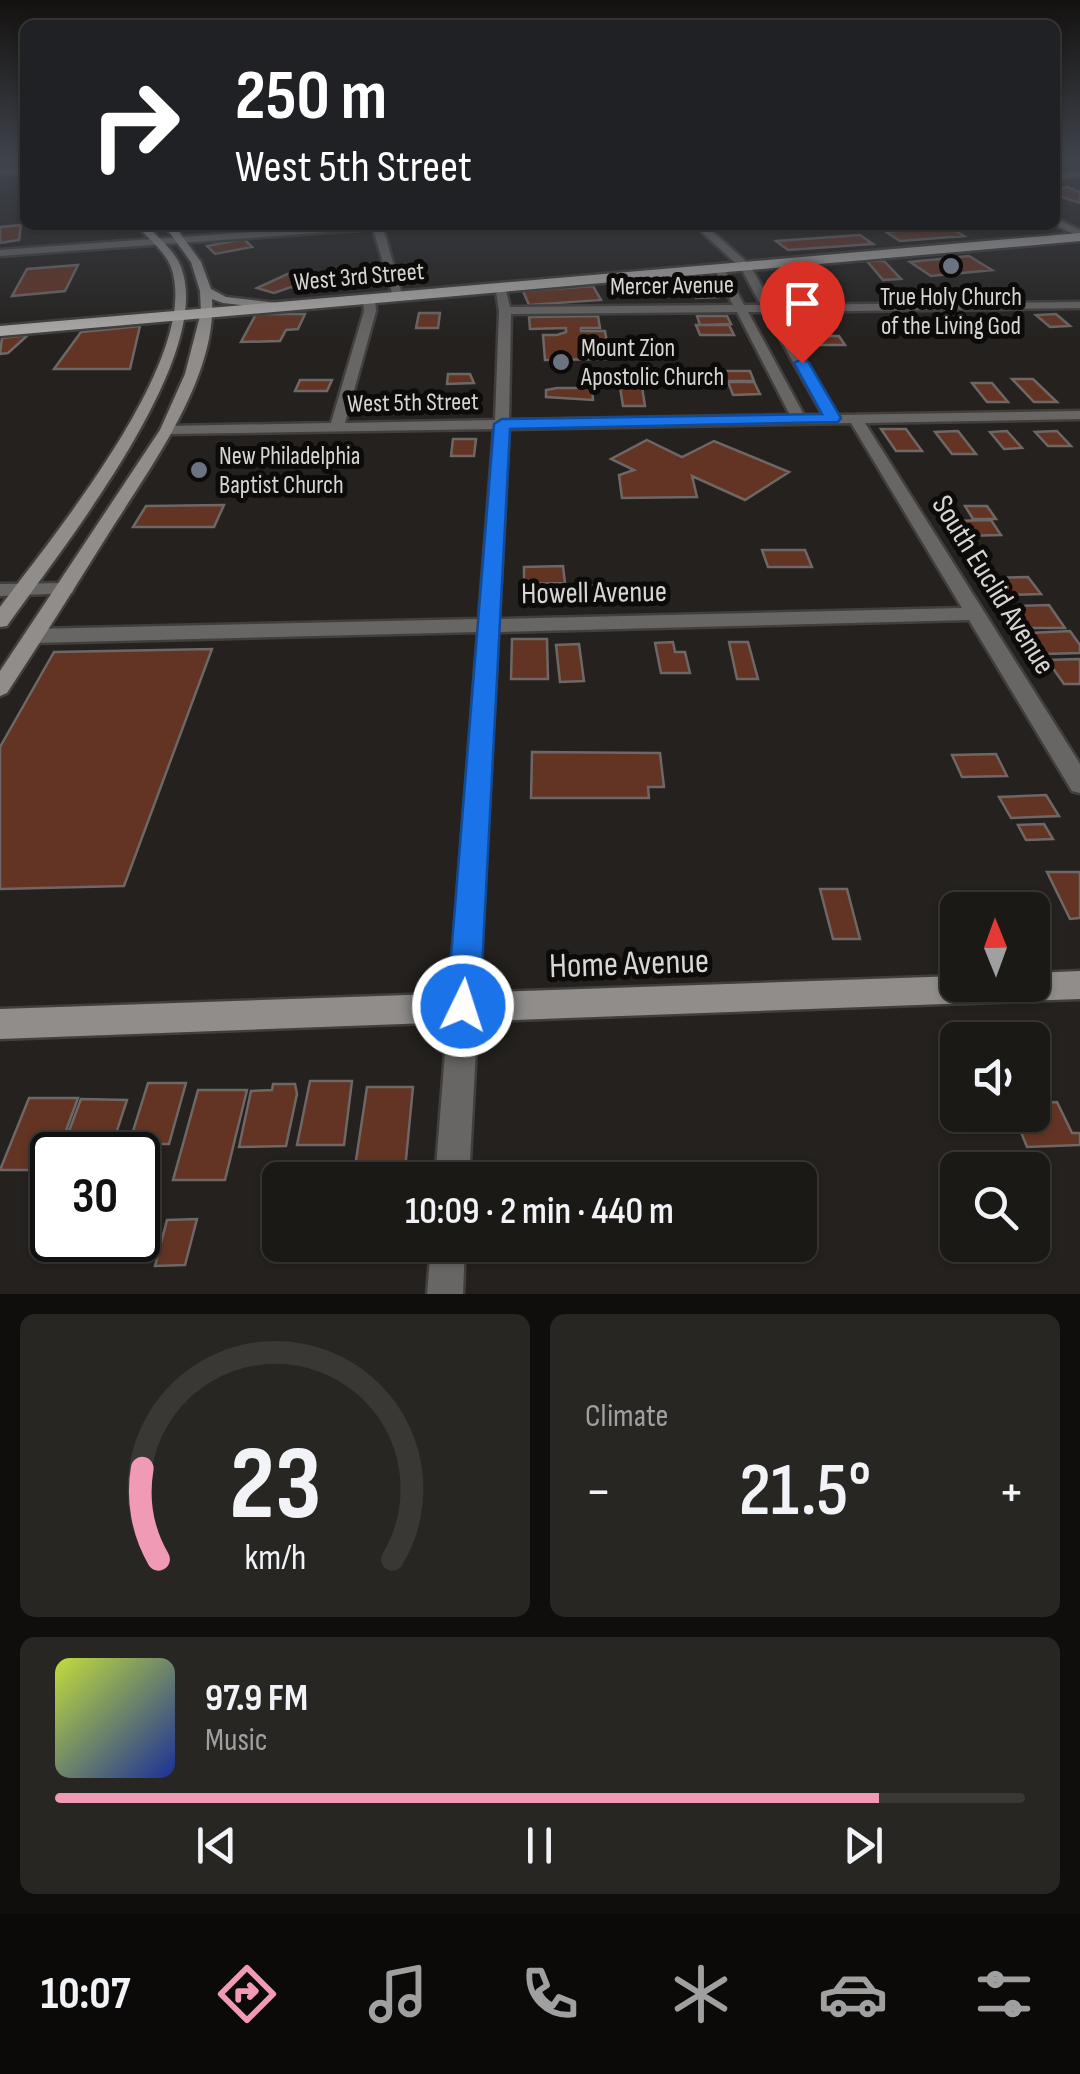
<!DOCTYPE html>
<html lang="en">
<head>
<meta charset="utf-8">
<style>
  :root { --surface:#1b1916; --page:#282623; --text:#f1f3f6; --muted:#a0a0a1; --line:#393835; --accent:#f09ab6 }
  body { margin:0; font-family:"Sofia Sans Condensed",sans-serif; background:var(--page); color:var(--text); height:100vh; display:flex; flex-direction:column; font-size:38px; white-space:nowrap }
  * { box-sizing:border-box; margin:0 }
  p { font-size:32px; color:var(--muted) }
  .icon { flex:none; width:55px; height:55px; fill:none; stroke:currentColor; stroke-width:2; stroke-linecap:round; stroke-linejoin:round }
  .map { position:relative; height:1294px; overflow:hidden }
  .drawer { display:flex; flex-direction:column; gap:20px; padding:20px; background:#0f0e0c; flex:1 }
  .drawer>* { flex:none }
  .guide { position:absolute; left:20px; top:20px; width:1040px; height:210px; border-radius:15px; box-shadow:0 2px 8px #0004,0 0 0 2px var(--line); background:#202124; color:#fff; overflow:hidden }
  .needle { width:65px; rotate:359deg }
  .fabs { position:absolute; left:940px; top:892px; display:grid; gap:20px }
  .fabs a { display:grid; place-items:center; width:110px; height:110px; border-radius:15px; background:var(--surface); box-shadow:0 2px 8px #0004,0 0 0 2px var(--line); font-size:50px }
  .speed { position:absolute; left:30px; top:1132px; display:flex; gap:20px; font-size:50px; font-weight:700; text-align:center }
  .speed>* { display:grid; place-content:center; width:130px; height:130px; border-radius:50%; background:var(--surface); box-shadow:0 2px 8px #0004,0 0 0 2px var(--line); line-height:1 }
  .speed .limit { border:5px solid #111; border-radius:15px; background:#fff; color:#111 }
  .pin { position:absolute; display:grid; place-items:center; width:85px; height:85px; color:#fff; margin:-102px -42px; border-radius:50% 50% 50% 0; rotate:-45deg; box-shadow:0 0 10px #0007 }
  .pin .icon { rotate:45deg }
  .me { position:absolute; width:110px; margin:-55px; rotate:4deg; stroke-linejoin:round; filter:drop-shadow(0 0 8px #0008) }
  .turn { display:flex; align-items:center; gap:35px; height:210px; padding:0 50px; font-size:45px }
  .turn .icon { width:130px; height:130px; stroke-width:2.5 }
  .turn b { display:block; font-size:70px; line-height:85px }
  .big { font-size:75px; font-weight:600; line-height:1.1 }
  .drawer .card { flex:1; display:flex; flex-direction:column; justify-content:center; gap:15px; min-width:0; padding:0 35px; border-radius:15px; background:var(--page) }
  .drawer .dial { align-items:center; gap:0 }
  .dial svg { height:260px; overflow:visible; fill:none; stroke:var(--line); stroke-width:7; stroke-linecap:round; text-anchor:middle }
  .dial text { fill:var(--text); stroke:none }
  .song { display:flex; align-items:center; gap:30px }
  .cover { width:120px; height:120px; border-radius:15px; background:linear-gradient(135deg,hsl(70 70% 55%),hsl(230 70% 35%)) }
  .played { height:10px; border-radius:5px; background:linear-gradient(90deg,var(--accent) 85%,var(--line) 85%) }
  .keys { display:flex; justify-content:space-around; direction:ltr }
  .heat { display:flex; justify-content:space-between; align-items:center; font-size:55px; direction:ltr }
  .drawer .tiles { flex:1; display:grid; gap:20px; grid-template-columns:1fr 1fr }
  .card:last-child { grid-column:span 2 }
  .trip { position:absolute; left:262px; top:1162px; width:555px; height:100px; border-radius:15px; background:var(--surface); box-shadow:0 2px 8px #0004,0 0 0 2px var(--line); font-weight:600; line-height:100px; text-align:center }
  .tabs { display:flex; height:160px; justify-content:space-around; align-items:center; background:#0b0a09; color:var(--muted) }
  .tabs .icon { width:70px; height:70px }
  .tabs .current { color:var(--accent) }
  .tabs b { font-size:45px; color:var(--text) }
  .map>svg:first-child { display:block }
  .building { fill:#633424; stroke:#6d6766; stroke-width:2.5 }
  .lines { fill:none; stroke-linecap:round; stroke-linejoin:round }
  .street-casing { stroke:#413e3b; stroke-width:5 }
  .secondary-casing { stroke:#413e3b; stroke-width:5 }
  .primary-casing { stroke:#413e3b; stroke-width:5 }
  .street { fill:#686665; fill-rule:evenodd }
  .secondary { fill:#908d8b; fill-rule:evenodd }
  .primary { fill:#afaca9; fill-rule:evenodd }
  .route { fill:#1a73e8; stroke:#114b97; stroke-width:2.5 }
  .worship-dot { fill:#6b7280; stroke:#0c0b09; stroke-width:4 }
  .labels { text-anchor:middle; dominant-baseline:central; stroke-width:10; stroke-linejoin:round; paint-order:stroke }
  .far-street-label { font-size:25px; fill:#d8d6d4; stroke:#0c0b09 }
  .far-poi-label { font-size:25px; fill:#d8d6d4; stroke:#0c0b09; text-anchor:start }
  .street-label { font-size:30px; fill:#d8d6d4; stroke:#0c0b09 }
  .near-street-label { font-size:35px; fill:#d8d6d4; stroke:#0c0b09 }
</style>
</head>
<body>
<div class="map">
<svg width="1080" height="1294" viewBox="0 0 1080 1294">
  <rect width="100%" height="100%" fill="#24211e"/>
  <path class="building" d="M1067 187 1080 192V203L1055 195V190Z
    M21 225 19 240 0 243V227Z
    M949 227 964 236 900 241 886 232Z
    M860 235 873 244 788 250 776 241Z
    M244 239 252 247 215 254 207 246Z
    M969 256 992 270 931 276 910 262Z
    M867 261H884L901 279 883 280Z
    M78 265 65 291 12 296 27 269Z
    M296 270 327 280 301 290 291 287 274 293 257 288Z
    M661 279H709L718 297 696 298 693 290H665Z
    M593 286 601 300 529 305 523 291Z
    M419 313H440L438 328H416Z
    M256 314H305L298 329 286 330 280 341 241 342Z
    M1056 314 1070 326 1050 327 1036 315Z
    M598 316 600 328H581V331H605L610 359 545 360 543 335H557L566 332V328L530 329 529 317Z
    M697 316H727L731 324 700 325Z
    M696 325H729L734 335H700Z
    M140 326 130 369H54L81 332Z
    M28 335 8 353 0 354 2 338Z
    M805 336H839L845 345H810Z
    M708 371H750L754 381H711Z
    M448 374H470L474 383 447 384Z
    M1012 379H1033L1057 402H1034Z
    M300 380H332L327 391H295Z
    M728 382H754L760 394 733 395Z
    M972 383H992L1008 402H987Z
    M620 387H642L645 406H623Z
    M557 388H592L593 400 546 397V390Z
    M452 397 469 398 467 412H449Z
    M881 429H906L922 451H896Z
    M958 431 976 454H952L935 432Z
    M1007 431 1022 448 1004 449 990 432Z
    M1057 431 1071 446H1048L1035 432Z
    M453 439H476L474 456H451Z
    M647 440 682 457 714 441 789 472 745 500 692 476 697 497 622 498 619 475 634 470 611 459Z
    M224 505 214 527H133L146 506Z
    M965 506H987L996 519H973Z
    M991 520 1001 535 963 536 953 521Z
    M762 550H805L812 567H768Z
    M563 566 565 583 524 584V567Z
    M1028 577 1041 594 1003 595 991 578Z
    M603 585 605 601 524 603 523 587Z
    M1049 605 1065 628H1028L1014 606Z
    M1070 631 1080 645V653L1045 654 1030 633Z
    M512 639H547L548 679H511Z
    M673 642 675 652H685L690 673H661L655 643Z
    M729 642H748L758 679H737Z
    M579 644 584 681 560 682 556 645Z
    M212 649 124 886 0 889V747L54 652Z
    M1080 659V684H1064L1047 660Z
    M532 752 660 753 664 787H648L649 798H531Z
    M996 754 1007 776 962 777 952 755Z
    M1046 795 1059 816 1011 818 999 797Z
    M1044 824 1053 839 1026 840 1018 825Z
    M1047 872H1080V918L1070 919Z
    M820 889H847L860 939H833Z
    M310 1081H352L344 1145H297Z
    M148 1083H186L169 1144H129Z
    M273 1084H295L297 1094 286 1146 239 1147 251 1091 272 1090Z
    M367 1087H413L404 1180H353Z
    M198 1090H247L225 1180H173Z
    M29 1098H78L57 1155H52L51 1170H0Z
    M81 1099 127 1100 109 1155H60Z
    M1057 1102 1072 1133H1080V1145L1027 1147 1014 1115H1032V1103Z
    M197 1219 185 1265 155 1266 167 1220Z"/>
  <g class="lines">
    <g class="street-casing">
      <path id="street" d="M25 168V172L0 175V171Z
        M1080 172V176L1055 178V174Z
        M1055 218 1080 230V237L1055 225Z
        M346 225H390L383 228 403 298 393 296 373 229 0 256V250Z
        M694 225H705L749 264 773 305 1080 302V308L777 312 837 415 1080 411V419L865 423 1080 764V793L1072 791 969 620 498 632 469 1180H435L478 632 33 643 23 636 33 629 479 619 494 429 167 434 160 430 167 426 331 423 364 311 363 299 369 296 375 299 376 311 345 423 495 420 499 311 495 285 505 287 510 307 733 305 714 268 719 265 724 268 744 305H761L741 268ZM737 312 790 415 509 420 511 314ZM748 312H765L823 415H804ZM851 423 962 608 499 619 509 429Z
        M65 583 72 585 74 589 72 593 0 596V584Z
        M431 1245H465L463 1294H427Z"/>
    </g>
    <g class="secondary-casing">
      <path id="secondary" d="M137 225H147C158 238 175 251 181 267 216 358 59 552 7 626L0 627V607C52 537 203 356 171 267 165 251 147 238 137 225Z
        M164 225H174L201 262 211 289 226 297 277 303 283 306 277 309 223 303 212 299C217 379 148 471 107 536 74 589 41 641 7 693L0 696V671L160 430 185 374 201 312 200 291 191 262Z
        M1080 971V999L0 1039V1009L958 976V985H1032V973Z"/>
    </g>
    <g class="primary-casing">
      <path id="primary" d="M1080 233V241L0 336V326Z"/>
    </g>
    <use href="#street" class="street"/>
    <use href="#secondary" class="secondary"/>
    <use href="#primary" class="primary"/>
  </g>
  <linearGradient id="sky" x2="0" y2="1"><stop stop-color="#141210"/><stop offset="0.47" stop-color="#3f434c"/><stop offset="1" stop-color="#3f434c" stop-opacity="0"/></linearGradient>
  <rect width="1080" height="343" fill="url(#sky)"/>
  <path class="route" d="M802 359 809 363 841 418 838 422 510 429 480 1006 475 1018 463 1023 452 1018 447 1006 494 424 502 419 822 414 794 363Z"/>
  <g class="worship-dot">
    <circle cx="951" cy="266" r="10"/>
    <circle cx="561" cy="362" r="10"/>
    <circle cx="199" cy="470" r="10"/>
  </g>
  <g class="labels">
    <g class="far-street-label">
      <text transform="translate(359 277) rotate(-5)">West 3rd Street</text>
      <text transform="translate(672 286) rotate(-1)">Mercer Avenue</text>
      <text transform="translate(413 403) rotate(-1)">West 5th Street</text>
    </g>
    <g class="far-poi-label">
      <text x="951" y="297" text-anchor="middle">True Holy Church<tspan x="951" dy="29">of the Living God</tspan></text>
      <text x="581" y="348">Mount Zion<tspan x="581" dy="29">Apostolic Church</tspan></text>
      <text x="219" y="456">New Philadelphia<tspan x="219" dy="29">Baptist Church</tspan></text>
    </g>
    <g class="street-label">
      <text transform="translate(993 585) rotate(58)">South Euclid Avenue</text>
      <text transform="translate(594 593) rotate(-1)">Howell Avenue</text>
    </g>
    <g class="near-street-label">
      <text transform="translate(629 964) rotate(-2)">Home Avenue</text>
    </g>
  </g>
</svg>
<div class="fabs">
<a><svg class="needle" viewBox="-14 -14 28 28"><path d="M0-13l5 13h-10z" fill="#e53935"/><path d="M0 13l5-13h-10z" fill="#a0a0a1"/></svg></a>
<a><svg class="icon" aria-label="sound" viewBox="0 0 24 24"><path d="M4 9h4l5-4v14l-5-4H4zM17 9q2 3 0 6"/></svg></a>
<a><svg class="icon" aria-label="search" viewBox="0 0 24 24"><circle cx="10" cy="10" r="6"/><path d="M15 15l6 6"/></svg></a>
</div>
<div class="speed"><div class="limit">30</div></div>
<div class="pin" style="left:802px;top:363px;background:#d93025"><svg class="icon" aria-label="arrive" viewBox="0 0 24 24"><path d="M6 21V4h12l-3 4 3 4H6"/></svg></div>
<svg class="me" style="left:463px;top:1006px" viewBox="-20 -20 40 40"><circle r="17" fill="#1a73e8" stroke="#fff" stroke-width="3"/><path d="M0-11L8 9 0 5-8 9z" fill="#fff"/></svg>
<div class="trip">10:09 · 2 min · 440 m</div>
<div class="guide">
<div class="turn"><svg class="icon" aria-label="right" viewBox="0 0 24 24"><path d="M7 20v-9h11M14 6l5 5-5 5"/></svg><div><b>250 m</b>West 5th Street</div></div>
</div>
</div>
<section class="drawer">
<div class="tiles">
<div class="card dial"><svg viewBox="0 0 100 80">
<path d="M14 69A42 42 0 1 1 86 69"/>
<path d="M14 69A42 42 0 0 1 9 41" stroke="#f09ab6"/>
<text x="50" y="56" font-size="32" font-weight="700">23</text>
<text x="50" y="72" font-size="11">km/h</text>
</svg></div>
<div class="card"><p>Climate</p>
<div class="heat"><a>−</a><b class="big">21.5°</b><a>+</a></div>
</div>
<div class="card">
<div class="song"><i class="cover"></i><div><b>97.9 FM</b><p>Music</p></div></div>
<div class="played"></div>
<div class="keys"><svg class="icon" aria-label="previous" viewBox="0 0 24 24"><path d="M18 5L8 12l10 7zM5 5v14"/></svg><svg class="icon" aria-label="pause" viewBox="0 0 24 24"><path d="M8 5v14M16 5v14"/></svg><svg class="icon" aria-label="next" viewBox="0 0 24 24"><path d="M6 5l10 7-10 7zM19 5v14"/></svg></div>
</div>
</div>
</section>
<nav class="tabs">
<b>10:07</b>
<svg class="icon current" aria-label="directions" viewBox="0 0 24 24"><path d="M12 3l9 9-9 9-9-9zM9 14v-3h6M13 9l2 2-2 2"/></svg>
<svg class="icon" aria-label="music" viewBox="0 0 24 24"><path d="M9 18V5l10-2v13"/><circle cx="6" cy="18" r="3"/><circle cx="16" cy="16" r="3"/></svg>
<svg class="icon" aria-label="phone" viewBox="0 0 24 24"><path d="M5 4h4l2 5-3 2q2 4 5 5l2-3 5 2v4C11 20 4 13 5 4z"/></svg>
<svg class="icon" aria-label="climate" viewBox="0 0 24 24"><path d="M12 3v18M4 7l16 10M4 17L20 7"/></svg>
<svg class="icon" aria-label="car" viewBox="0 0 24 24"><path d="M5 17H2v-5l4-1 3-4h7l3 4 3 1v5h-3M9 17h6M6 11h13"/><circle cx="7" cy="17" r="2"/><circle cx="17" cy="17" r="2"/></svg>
<svg class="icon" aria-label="filters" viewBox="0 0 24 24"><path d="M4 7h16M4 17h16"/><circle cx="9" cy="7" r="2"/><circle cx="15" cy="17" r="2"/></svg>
</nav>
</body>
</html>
